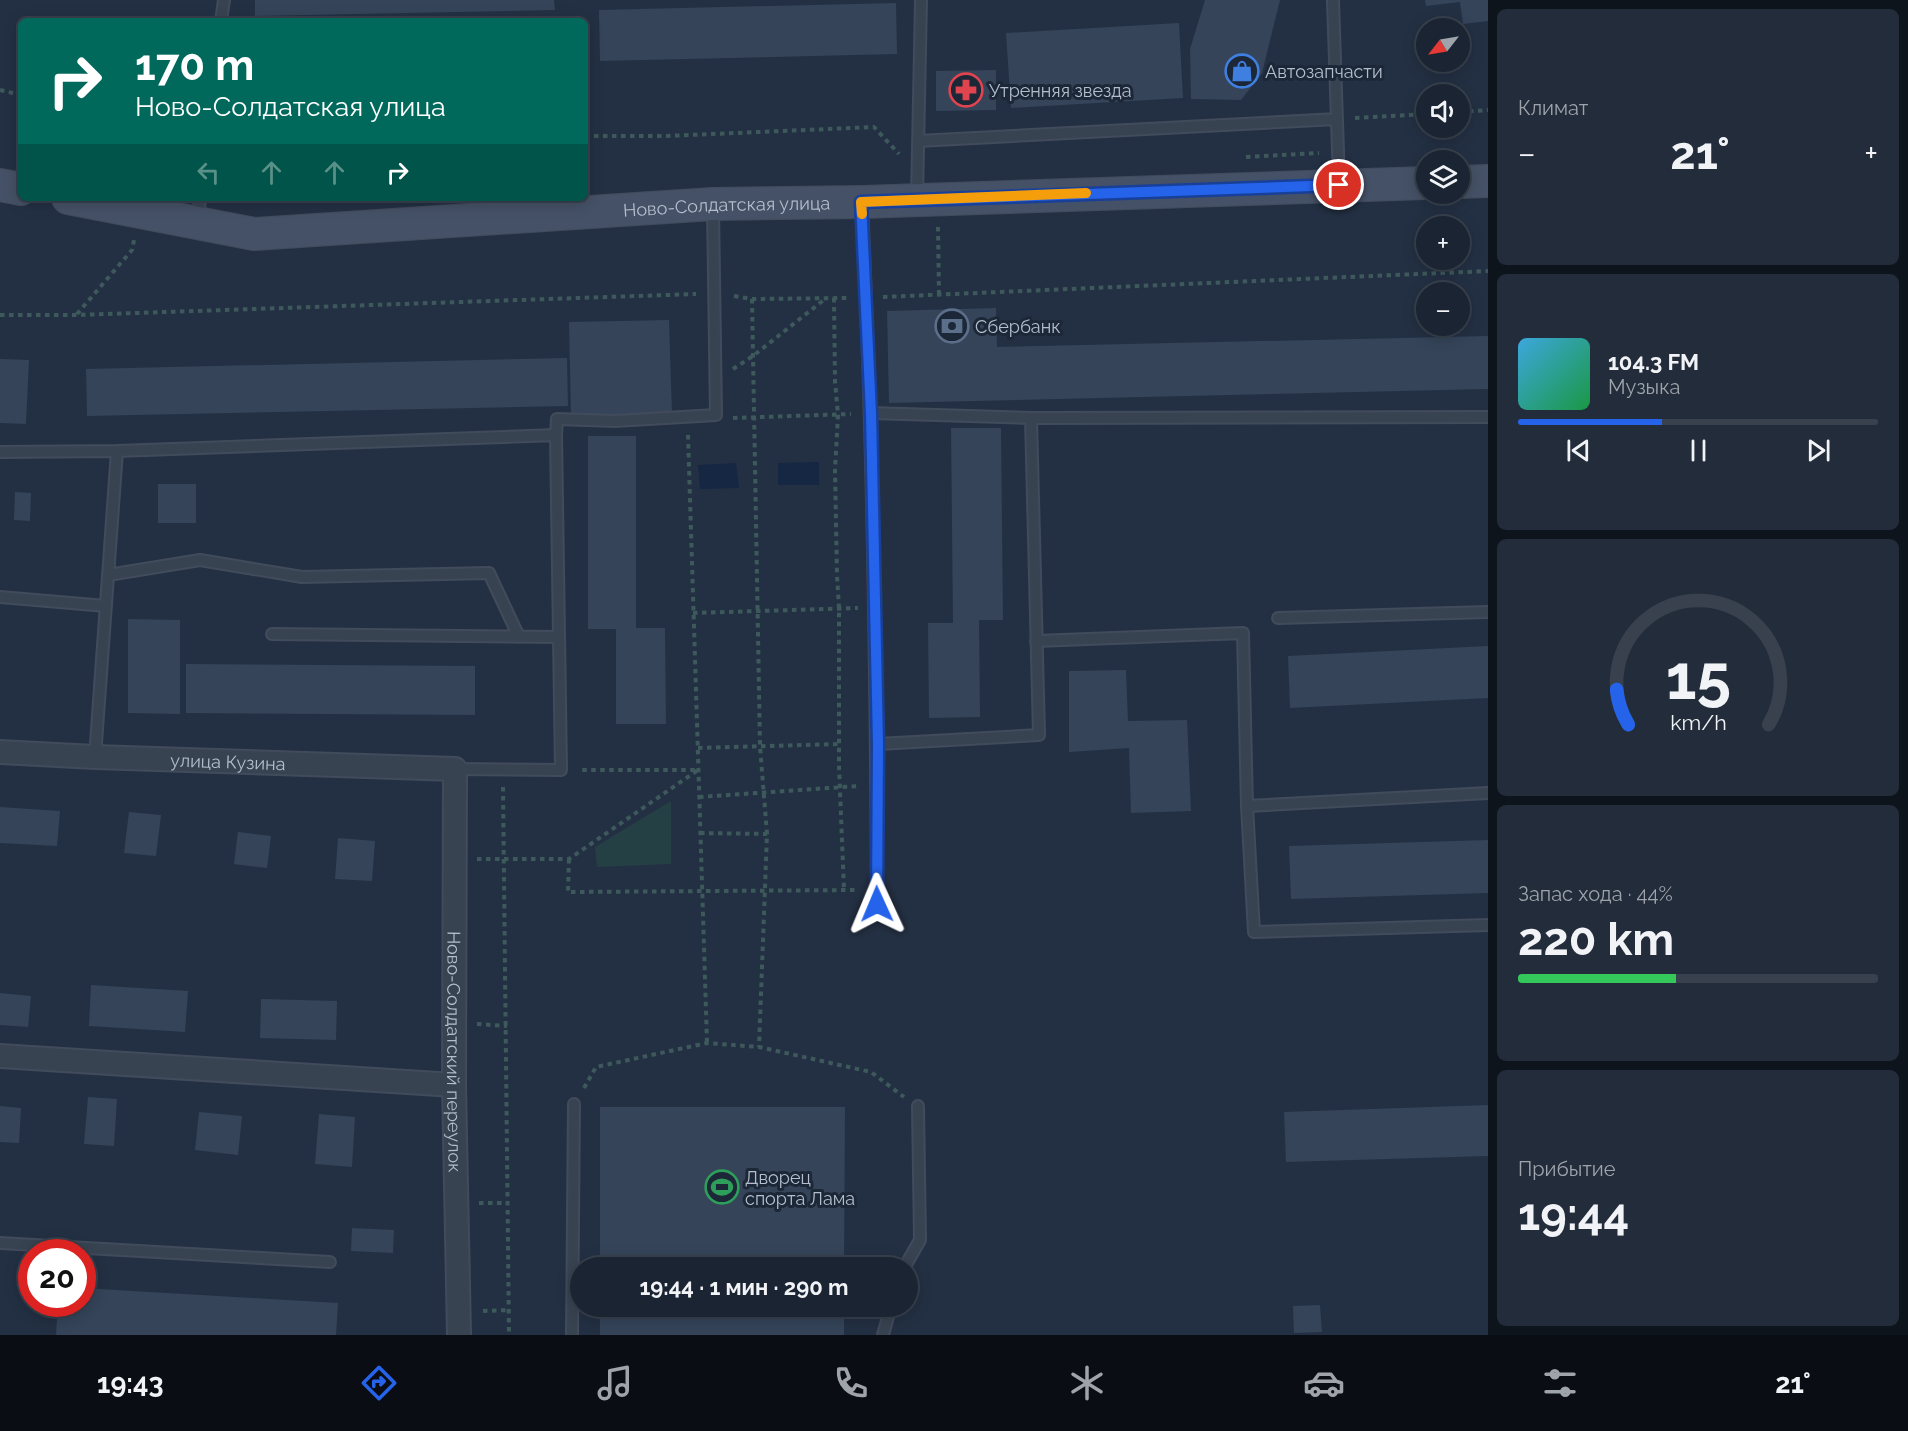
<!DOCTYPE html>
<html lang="ru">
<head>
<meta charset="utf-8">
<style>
  :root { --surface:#1a2432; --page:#232c3a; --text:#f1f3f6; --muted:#9fa4ac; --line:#38414d; --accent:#2563eb }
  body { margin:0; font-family:Raleway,sans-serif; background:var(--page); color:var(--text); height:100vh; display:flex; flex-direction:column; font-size:22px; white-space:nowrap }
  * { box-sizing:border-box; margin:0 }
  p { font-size:20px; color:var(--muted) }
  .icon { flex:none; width:33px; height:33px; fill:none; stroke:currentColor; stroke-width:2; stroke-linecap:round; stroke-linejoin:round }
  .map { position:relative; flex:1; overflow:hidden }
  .sheet { display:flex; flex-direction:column; gap:9px; padding:9px; background:#0e141c; width:420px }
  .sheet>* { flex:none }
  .banner { position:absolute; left:18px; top:18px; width:570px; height:183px; border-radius:9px; box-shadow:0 3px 15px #0003,0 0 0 2px var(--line); background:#00695c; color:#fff; overflow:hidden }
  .needle { width:39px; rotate:239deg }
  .buttons { position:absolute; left:1416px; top:18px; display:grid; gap:12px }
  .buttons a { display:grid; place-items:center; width:54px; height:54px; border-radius:50%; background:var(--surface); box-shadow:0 3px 15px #0003,0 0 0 2px var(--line); font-size:30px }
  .speed { position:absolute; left:18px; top:1239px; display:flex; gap:12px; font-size:30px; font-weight:700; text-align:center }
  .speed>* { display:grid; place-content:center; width:78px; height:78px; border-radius:50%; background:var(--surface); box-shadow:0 3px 15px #0003,0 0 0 2px var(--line); line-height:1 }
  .speed .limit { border:9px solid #d22; background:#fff; color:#111 }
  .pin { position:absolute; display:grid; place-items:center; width:51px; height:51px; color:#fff; margin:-26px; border:3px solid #fff; border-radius:50%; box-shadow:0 2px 6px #0007 }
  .me { position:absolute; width:66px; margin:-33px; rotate:359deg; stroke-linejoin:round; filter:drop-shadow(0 0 4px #0008) }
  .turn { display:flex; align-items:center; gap:21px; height:126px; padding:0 18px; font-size:27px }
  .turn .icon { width:78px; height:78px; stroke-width:2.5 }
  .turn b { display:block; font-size:42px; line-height:51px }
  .lanes { display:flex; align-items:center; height:57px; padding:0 18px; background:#0003; justify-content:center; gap:30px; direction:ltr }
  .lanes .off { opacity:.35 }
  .big { font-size:45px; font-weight:700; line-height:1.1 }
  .sheet .card { flex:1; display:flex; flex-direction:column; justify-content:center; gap:9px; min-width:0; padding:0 21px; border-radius:9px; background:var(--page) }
  .sheet .dial { align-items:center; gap:0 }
  .dial svg { height:156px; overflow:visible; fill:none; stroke:var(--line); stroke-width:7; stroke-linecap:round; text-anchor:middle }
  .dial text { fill:var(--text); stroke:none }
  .song { display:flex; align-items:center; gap:18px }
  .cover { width:72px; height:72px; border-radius:9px; background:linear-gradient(135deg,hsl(200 70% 55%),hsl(140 70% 35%)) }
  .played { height:6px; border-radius:3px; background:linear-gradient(90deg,var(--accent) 40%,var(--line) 40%) }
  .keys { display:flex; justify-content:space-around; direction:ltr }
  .heat { display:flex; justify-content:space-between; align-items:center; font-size:33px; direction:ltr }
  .charge { height:9px; border-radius:4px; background:linear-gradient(90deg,#34c759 44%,var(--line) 0) }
  .trip { position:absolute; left:570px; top:1257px; width:348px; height:60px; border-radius:30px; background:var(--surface); box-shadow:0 3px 15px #0003,0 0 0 2px var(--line); font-weight:700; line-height:60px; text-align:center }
  .tab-bar { display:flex; height:96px; justify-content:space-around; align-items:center; background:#0a0e14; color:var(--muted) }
  .tab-bar .icon { width:42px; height:42px }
  .tab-bar .active { color:var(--accent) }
  .tab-bar b { font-size:27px; color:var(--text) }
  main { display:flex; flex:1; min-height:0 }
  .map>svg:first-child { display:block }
  .green { fill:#254044 }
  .water { fill:#152742 }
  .building { fill:#354459 }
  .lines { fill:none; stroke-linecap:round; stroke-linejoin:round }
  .service-casing { stroke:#414b5c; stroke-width:14 }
  .minor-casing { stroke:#414b5c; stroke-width:26 }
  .secondary-casing { stroke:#414b5c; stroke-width:34 }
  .path { stroke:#3e595b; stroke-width:4; stroke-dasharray:4.5 4.5; stroke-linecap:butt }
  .service { stroke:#384352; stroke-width:10 }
  .minor { stroke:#384352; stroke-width:22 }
  .secondary { stroke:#455166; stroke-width:32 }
  .route-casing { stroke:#184099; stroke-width:15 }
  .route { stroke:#2563eb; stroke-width:10 }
  .slow { stroke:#f59e0b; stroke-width:10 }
  .labels { text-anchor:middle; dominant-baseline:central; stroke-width:6; stroke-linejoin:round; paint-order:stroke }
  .poi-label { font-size:18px; fill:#b4becc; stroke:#1c2738; text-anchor:start }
  .street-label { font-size:18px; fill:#b4becc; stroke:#1c2738 }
</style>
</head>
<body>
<main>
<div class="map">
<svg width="1488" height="1335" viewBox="0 0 1488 1335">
  <rect width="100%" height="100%" fill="#233043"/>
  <path class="green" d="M671 801V864L597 867 595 847Z"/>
  <path class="water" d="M819 462V485H778V463Z
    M736 463 739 488 700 489 698 465Z"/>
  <path class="building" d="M255 0H554L555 10 255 16Z
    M1205 0H1280L1262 73 1241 100 1191 99 1190 49Z
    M1425 0H1488V21L1463 24 1460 2 1426 6Z
    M896 3 897 54 600 61 599 10Z
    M1179 23 1183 98 1011 108 1006 33Z
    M996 70V110L936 111V71Z
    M996 308 997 347 1488 336V389L889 403 887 311Z
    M669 320 672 414 571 416 569 322Z
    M567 358 568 406 87 416 86 369Z
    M0 359 29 360 26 424 0 423Z
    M951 428H1001L1003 620H979L980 717 929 718 928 623H953Z
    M588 436H636V628H665L666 724H616V629H588Z
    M158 484H196V523H158Z
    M15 492 31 493 30 521 14 520Z
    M128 619 180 620V714L128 713Z
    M1488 646V698L1290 708 1288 656Z
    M186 664 475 666V715L186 713Z
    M1126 670 1128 721 1187 720 1191 811 1131 813 1129 748 1069 752V671Z
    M0 807 60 811 57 846 0 843Z
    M129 812 161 815 156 856 124 853Z
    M238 832 271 836 267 868 234 864Z
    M338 838 375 841 372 881 335 879Z
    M1488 840V893L1291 899 1289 846Z
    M91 985 188 991 185 1032 89 1026Z
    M0 993 31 996 28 1027 0 1025Z
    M261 999 337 1001 336 1040 260 1038Z
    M88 1097 117 1099 114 1146 84 1144Z
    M1488 1105V1156L1286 1162 1284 1112Z
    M0 1106 21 1108 19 1143 0 1142Z
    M600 1107H845L844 1268H600Z
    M199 1112 242 1116 238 1155 195 1150Z
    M319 1114 355 1117 352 1167 315 1164Z
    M352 1228 394 1230 393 1253 351 1251Z
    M82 1288 338 1303 336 1335H56L58 1304H82Z
    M1320 1305 1322 1332 1294 1333 1293 1306Z
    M600 1306H844V1335H600Z"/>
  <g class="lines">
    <g class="service-casing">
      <path id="service" d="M1333 0 1339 182
        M221 21 224 0
        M918 141 1337 119
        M917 199 921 0
        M862 205C873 438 876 671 877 905
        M198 219 200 198
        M871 413 1031 418
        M556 435 557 419 615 421 716 415 713 208
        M117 451 556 435 561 770 455 769
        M0 452 117 451 95 757
        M108 575 200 560 302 577 489 573 519 637
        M0 597 106 606
        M1278 618 1488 612
        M272 634 559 637
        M1036 641 1243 633 1247 806
        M878 744 1039 735 1031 418 1488 417
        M1488 793 1247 806 1254 932 1488 925
        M0 1243 330 1262
        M904 1268 920 1240 918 1106
        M572 1335 574 1104
        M883 1335 891 1306"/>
    </g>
    <g class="minor-casing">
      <g id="minor">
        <path id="s1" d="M0 752 95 757 455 769 454 1085 459 1335"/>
        <path d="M0 1056 454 1085"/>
      </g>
    </g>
    <g class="secondary-casing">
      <g id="secondary">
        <path d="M1460 182 1488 181"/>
        <path d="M0 185 21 189"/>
        <path id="s2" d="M68 198 254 234 713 204 862 202 1426 183"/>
      </g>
    </g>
    <path class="path" d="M0 90 21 95
      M1460 112 1488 110
      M1355 118 1426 114
      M585 136H666L874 127 899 154
      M1246 157 1319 153
      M938 227 939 295
      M734 296 752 299 849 298
      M883 297 1488 271
      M834 298 835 381 838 415 835 470 837 576 839 608V766L844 890
      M752 299 760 746 767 834 759 1047
      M77 314 132 250 134 240
      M0 315H77L696 294
      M733 369 753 356 825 299
      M733 418 851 414
      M688 435 707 1043
      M693 613 858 608
      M698 748 838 744
      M503 787 509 1335
      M699 797 858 786
      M700 833 767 834
      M477 859H569L698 770H580
      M569 859 568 892 858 890
      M477 1024 507 1026
      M584 1088 596 1067 707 1043 759 1047 871 1072 904 1097
      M479 1203H508
      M483 1311 509 1310"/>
    <use href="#service" class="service"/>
    <use href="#minor" class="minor"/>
    <use href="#secondary" class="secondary"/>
  </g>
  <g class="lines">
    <g class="route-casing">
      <path id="route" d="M877 904 878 744 871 413 861 202 1339 185"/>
    </g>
    <use href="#route" class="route"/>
    <path class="slow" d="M862 214 861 202 1086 193"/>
  </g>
  <defs>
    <g id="shop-ring" transform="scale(1.725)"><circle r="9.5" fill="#1c2738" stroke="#3f7fe0" stroke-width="1.5"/><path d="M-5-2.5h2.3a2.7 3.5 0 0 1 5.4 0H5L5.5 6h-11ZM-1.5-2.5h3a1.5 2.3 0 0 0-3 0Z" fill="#3f7fe0"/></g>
    <g id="pharmacy-ring" transform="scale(1.725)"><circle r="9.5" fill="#1c2738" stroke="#e0444e" stroke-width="1.5"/><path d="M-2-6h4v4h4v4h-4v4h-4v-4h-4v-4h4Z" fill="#e0444e"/></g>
    <g id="bank-ring" transform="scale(1.725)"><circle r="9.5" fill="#1c2738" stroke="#5c6f8a" stroke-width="1.5"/><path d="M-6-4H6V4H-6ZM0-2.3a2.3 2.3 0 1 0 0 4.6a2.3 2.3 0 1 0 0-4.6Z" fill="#5c6f8a"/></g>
    <g id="stadium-ring" transform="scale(1.725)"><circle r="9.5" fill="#1c2738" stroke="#2e9e5b" stroke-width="1.5"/><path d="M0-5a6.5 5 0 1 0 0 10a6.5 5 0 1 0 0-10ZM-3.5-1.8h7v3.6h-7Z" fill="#2e9e5b"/></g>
  </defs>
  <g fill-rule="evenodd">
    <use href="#shop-ring" x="1242" y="71"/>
    <use href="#pharmacy-ring" x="966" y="90"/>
    <use href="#bank-ring" x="952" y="326"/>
    <use href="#stadium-ring" x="722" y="1187"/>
  </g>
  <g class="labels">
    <g class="poi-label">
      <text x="1265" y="71">Автозапчасти</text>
      <text x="989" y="90">Утренняя звезда</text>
      <text x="975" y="326">Сбербанк</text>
      <text x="745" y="1177">Дворец<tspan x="745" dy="21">спорта Лама</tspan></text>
    </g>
    <g class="street-label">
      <text stroke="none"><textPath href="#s2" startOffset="663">Ново-Солдатская улица</textPath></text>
      <text stroke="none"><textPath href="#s1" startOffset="228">улица Кузина</textPath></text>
      <text stroke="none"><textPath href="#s1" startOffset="738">Ново-Солдатский переулок</textPath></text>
    </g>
  </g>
</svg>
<div class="buttons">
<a><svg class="needle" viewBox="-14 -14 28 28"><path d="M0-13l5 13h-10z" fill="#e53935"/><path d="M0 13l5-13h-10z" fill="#9fa4ac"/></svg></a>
<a><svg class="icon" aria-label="sound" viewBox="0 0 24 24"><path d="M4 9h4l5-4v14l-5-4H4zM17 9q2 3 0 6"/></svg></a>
<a><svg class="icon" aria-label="layers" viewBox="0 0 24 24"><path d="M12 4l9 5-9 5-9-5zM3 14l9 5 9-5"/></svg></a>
<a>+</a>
<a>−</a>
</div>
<div class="speed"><div class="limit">20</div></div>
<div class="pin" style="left:1339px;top:185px;background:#d93025"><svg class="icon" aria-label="arrive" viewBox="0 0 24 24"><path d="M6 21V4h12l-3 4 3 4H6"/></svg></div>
<svg class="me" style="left:877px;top:904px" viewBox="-20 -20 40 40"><path d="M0-17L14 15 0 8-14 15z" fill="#2563eb" stroke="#fff" stroke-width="4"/></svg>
<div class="trip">19:44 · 1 мин · 290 m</div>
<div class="banner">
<div class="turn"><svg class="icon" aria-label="right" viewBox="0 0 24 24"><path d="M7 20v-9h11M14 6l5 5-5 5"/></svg><div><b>170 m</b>Ново-Солдатская улица</div></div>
<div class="lanes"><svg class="icon off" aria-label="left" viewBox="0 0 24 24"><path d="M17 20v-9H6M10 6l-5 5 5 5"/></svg><svg class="icon off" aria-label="ahead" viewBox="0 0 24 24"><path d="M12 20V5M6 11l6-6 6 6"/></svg><svg class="icon off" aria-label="ahead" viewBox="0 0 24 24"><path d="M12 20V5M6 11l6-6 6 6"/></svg><svg class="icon" aria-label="right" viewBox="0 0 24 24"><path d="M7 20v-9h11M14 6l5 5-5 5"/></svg></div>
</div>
</div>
<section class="sheet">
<div class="card"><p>Климат</p>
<div class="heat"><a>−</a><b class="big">21°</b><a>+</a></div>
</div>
<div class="card">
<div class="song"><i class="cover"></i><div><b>104.3 FM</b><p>Музыка</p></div></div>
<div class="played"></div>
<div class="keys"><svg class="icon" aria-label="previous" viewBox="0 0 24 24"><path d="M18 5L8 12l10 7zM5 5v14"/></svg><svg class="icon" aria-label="pause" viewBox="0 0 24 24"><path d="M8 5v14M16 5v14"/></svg><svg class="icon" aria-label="next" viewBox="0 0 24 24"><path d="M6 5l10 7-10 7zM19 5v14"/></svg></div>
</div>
<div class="card dial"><svg viewBox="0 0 100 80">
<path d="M14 69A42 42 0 1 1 86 69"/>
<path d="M14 69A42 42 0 0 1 8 51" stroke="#2563eb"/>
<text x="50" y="56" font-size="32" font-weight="700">15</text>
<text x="50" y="72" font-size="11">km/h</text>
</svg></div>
<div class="card"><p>Запас хода · 44%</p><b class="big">220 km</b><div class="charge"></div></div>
<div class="card"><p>Прибытие</p><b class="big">19:44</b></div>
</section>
</main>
<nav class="tab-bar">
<b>19:43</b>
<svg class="icon active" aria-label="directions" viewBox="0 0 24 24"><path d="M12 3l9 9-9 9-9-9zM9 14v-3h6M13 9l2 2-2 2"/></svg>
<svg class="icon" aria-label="music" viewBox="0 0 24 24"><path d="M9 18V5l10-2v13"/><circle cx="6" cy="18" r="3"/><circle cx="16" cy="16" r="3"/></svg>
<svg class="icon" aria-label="phone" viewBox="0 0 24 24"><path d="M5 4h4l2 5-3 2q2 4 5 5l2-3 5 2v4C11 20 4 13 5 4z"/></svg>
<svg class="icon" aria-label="climate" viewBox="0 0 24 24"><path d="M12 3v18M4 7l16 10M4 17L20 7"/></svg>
<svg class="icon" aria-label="car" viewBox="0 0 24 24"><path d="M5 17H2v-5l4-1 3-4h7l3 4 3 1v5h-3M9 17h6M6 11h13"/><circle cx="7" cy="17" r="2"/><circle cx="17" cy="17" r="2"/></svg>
<svg class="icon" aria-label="filters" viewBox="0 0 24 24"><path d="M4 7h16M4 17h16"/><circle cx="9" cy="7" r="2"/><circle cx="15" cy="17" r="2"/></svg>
<b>21°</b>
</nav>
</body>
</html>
